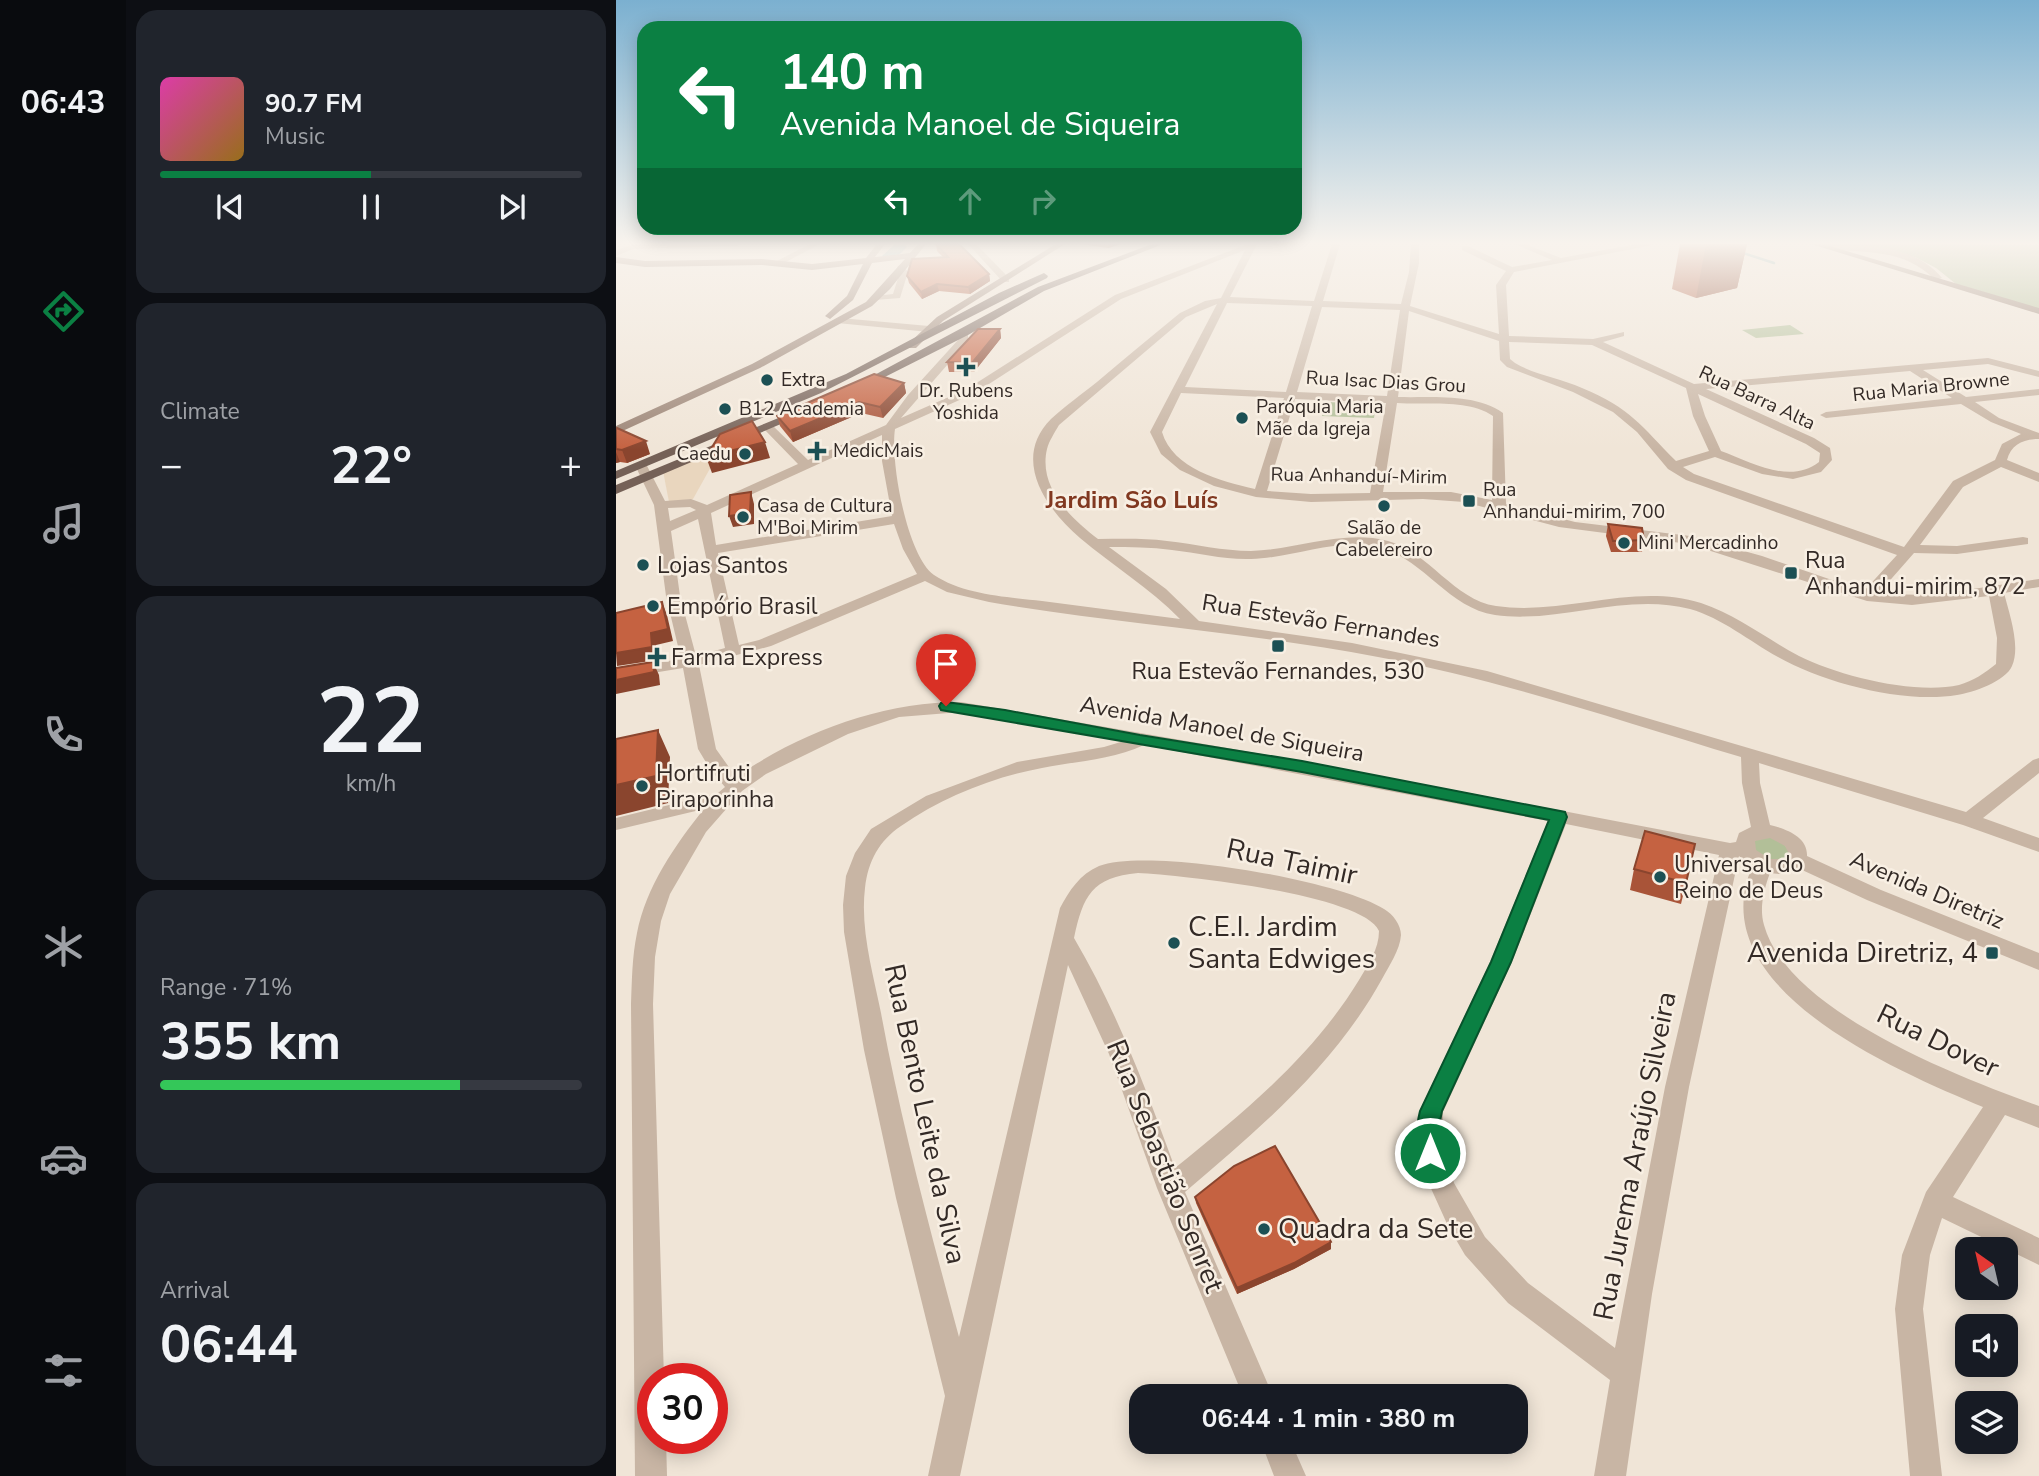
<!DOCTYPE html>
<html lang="en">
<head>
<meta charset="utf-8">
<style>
  :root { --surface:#171b24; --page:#20242c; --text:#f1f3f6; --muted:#9ea1a6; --line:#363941; --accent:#0b8043 }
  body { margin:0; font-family:"Nunito Sans",sans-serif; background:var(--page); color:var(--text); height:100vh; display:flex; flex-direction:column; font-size:26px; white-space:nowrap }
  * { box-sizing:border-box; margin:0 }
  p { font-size:23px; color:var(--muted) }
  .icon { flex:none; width:38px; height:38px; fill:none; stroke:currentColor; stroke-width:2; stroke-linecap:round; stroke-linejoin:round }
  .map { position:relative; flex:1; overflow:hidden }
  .drawer { display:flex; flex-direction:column; gap:10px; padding:10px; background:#0d0f14; width:490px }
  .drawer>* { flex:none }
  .guide { position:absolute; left:21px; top:21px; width:665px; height:214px; border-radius:21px; box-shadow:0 4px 18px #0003; background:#0b8043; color:#fff; overflow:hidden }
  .needle { width:46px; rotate:326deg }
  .controls { position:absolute; left:1339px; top:1237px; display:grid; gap:14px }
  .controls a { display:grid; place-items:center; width:63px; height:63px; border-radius:14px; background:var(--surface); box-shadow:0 4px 18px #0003; font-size:35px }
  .speed { position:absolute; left:21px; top:1363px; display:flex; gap:14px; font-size:35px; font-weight:700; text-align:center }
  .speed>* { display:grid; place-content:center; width:91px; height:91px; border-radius:50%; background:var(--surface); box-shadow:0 4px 18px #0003; line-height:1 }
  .speed .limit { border:10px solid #d22; background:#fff; color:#111 }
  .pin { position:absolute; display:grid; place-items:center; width:60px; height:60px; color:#fff; margin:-72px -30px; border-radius:50% 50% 50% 0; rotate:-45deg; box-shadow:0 0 7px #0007 }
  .pin .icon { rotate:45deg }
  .me { position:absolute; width:77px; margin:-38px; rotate:0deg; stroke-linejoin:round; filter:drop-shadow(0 0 5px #0008) }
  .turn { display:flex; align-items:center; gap:24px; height:147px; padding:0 28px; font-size:32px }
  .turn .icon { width:91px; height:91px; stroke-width:2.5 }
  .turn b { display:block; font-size:49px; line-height:60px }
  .lanes { display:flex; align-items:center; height:66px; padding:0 28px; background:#0003; justify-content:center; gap:35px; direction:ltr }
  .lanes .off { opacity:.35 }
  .big { font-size:52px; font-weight:700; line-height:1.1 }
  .drawer .tile { flex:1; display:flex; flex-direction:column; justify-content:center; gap:10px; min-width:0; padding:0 24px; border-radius:21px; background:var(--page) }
  .drawer .dial { align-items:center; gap:0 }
  .dial b { font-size:91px; line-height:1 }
  .song { display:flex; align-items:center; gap:21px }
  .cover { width:84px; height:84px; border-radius:10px; background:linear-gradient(135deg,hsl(320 70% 55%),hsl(40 70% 35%)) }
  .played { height:7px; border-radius:4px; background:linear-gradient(90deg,var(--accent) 50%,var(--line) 50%) }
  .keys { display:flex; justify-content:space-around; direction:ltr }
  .heat { display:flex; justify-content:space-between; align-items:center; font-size:38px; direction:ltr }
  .charge { height:10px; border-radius:5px; background:linear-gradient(90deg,#34c759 71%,var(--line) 0) }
  .trip { position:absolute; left:513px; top:1384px; width:399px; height:70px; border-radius:21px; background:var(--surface); box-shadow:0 4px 18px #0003; font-weight:700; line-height:70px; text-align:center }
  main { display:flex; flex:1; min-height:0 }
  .tabs { display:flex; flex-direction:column; width:126px; justify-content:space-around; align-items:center; background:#090b0e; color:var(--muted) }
  .tabs .icon { width:49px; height:49px }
  .tabs .on { color:var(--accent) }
  .tabs b { font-size:32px; color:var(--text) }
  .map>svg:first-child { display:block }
  .green { fill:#b2bf98 }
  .plaza { fill:#e9d6be }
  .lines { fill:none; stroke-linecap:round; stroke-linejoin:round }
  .stream { stroke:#77aaad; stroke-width:2.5 }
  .river { fill:#77aaad; fill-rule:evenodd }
  .street { fill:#c8b5a4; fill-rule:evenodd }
  .secondary { fill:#9b8475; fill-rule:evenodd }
  .primary { fill:#756157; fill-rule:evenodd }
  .wall { fill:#a95438 }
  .shaded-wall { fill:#8a452e }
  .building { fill:#c56241; stroke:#8a452e; stroke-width:2 }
  .route { fill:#0b8043; stroke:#07532c; stroke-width:2 }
  .poi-dot { fill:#1c5054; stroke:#f8efe3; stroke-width:2.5 }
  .labels { text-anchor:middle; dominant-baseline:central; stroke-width:5; stroke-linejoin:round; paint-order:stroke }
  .far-poi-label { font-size:19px; fill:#332a26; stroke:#f8efe3; text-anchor:start }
  .far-street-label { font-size:19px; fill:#332a26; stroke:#f8efe3 }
  .poi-label { font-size:23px; fill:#332a26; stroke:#f8efe3; text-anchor:start }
  .street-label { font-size:23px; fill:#332a26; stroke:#f8efe3 }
  .far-district-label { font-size:24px; font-weight:bold; fill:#813820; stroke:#f8efe3 }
  .near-street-label { font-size:28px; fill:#332a26; stroke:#f8efe3 }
  .near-poi-label { font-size:28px; fill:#332a26; stroke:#f8efe3; text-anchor:start }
</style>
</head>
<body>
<main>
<nav class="tabs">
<b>06:43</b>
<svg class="icon on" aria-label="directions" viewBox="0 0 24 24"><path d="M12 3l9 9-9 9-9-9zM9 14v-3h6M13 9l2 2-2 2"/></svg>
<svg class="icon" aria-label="music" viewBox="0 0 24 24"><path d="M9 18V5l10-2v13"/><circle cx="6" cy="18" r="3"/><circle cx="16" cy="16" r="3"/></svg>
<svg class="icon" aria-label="phone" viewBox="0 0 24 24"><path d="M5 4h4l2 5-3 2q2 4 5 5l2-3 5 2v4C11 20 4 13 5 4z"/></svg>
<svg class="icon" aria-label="climate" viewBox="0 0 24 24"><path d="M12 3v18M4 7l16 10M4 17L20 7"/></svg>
<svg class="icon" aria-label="car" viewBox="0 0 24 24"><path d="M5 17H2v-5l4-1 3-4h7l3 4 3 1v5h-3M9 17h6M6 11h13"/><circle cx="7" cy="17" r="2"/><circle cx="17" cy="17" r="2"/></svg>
<svg class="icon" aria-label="filters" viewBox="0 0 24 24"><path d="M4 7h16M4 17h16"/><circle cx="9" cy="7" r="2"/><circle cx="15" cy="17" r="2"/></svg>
</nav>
<section class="drawer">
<div class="tile">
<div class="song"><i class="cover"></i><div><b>90.7 FM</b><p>Music</p></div></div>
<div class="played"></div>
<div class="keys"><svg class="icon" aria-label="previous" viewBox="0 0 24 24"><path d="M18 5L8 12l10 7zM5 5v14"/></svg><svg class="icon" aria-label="pause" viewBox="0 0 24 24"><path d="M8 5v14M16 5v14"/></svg><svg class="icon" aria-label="next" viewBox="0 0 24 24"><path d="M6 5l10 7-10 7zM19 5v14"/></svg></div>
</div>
<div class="tile"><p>Climate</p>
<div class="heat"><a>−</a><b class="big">22°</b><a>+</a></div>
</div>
<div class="tile dial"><b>22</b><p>km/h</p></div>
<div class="tile"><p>Range · 71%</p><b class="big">355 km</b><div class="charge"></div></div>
<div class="tile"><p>Arrival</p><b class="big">06:44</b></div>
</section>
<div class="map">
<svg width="1423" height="1476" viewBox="0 0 1423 1476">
  <rect width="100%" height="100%" fill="#f0e5d7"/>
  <path class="green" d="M1210 244 1423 245V309L1340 284 1320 268 1299 257Z
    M1174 325 1188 334 1140 338 1126 330Z
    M710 402 760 404 758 418 706 416Z
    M1148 836 1165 840 1174 852 1170 859 1149 860 1138 851V841Z"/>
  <path class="plaza" d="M106 447 77 499 53 502 47 471Z"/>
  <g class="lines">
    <path class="stream" d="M1124 252 1158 263"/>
    <path class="river" d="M279 244H288L291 247 279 259H269L266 256Z"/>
    <path class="street" d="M125 244 121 246 17 249 0 256V250L16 245Z
      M194 244H204L164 265 157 263Z
      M352 244H360L393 278V282H387Z
      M632 244H641L614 297 698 301 716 244H724L707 301 785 304 793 272 795 244H803V263L794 306 883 334 880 285 890 271 846 250V246H852L896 267 936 260 899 244H909L945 258 1021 244H1036L1032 246 898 272 890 285 893 336 977 339 1008 332V336L987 342 1078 384 1372 358 1423 371V377L1372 364 1307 370 1350 397 1423 389V395L1359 402 1383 418 1423 433V439C1408 439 1395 444 1391 460L1423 473V482L1385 467 1347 487 1304 545 1341 546 1407 537 1412 538V544L1341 554 1298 553 1262 594 1317 595 1423 579V587L1388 593C1393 613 1405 646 1396 666 1390 681 1356 693 1341 695 1288 704 1208 683 1162 657 1133 641 1106 618 1074 609 1009 592 944 624 879 615 833 608 809 561 766 548 724 536 678 558 635 559 609 560 582 553 556 550 535 547 514 547 493 547L550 589 583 621 736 643 871 671 1350 812 1417 760 1423 758V773L1367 818 1423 838V852L1347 825 1143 763 1144 783 1154 825C1171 829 1192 837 1191 856L1265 890 1423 953V970L1251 900 1184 869 1163 874 1154 873C1148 889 1143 908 1148 925 1172 1012 1345 1078 1423 1106V1128L1389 1115 1337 1197 1423 1238V1265L1326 1218 1314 1255 1307 1309 1326 1476H1294L1279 1309 1286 1255 1310 1192 1367 1107C1281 1071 1084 988 1136 867L1123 856 1073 1087 1036 1294 1010 1476H978L994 1380 892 1303 849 1255 832 1226 813 1184 801 1140 803 1112 874 962 932 821 528 745C496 760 461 761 426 768 377 777 325 798 285 826 263 841 252 861 249 888 244 929 257 973 265 1013 285 1122 314 1230 343 1337L444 908C453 891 464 874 483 866 532 847 723 880 768 909 777 914 785 925 785 935 784 950 773 966 766 979 718 1066 644 1128 569 1192L657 1396H627L541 1188 493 1054 452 965 344 1476H312L329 1396 280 1198 248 1050 228 932 227 905 230 876 239 853 255 829 310 796 401 762 488 747 508 741 345 712 283 717 232 734 150 774 126 791 90 832 54 894 45 921 39 957 37 1004 48 1379H37V1438H50L51 1476H19L15 1004C16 980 16 957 21 933 30 887 59 845 88 809L0 830V818L102 793 109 787 94 769 82 749 67 668 0 679V669L65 659 50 596 38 505 19 465 25 461 29 462 49 501 75 499 91 505 182 464 147 428V424H155L192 460 270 425 292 395 342 340 344 331H352V341L285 418 351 389 499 295ZM629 250 605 298 589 301 564 313C536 336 508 359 481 382 466 394 449 406 435 419 395 459 430 509 464 538 497 566 534 588 564 619 518 613 472 607 426 601 392 597 348 595 318 575 291 556 274 461 279 429L359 393 505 299ZM611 303 696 306 670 392 569 387ZM601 304 534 432 545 454 564 470 598 486 640 497 695 502 807 499 848 502 943 527 1073 544 1251 601 1296 605 1373 596 1381 638 1380 664C1369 673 1357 681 1343 685 1299 695 1223 676 1183 656 1151 639 1121 615 1085 603 1017 582 949 616 880 606 838 600 813 552 772 541 726 529 681 550 635 551 607 551 579 544 551 541 528 538 505 539 482 539 455 518 422 488 431 449 433 441 439 432 443 425L570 317ZM706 307 784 310 771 396 681 392ZM793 311 883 341 884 360 891 367 957 392 997 412 1021 432 1052 469 1070 480 1281 555 1248 591 1146 556 1074 536 959 522 890 504 887 413C859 393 815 398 782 397ZM893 342 976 345 1070 388 1077 416 1093 451 1060 461C1025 426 1015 408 966 388 944 378 919 375 899 363L894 359ZM1294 371 1336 398 1210 412 1204 415 1210 418 1345 404 1375 422 1405 434 1386 444 1379 460 1337 481 1288 547 1078 474 1067 467 1099 457 1146 474 1177 479 1205 472 1216 460 1214 448 1198 438 1090 389ZM565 393 668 398 639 489C605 481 557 469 546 432ZM1082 394 1190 444 1204 453 1203 462C1174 485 1135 462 1105 451L1089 416ZM679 399 770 403 754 493 695 494 651 491ZM781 403C810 405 853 399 877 416L876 500 835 492H767ZM266 435V461L276 516 100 545 95 513ZM74 507 80 510 54 521 52 508ZM82 519 109 648 80 656 64 596 55 531ZM278 524 287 549 301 574 143 640 123 645 102 553ZM309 581 331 592 373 602C503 624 633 632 762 657 885 680 1005 721 1125 757L1126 783 1135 827 1123 833 1120 842 1114 843 686 761 345 702C266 702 185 732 120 777L100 749 83 665 155 646ZM950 824 1103 855 1049 1087 999 1348 912 1283 869 1237 838 1183 826 1140 827 1112 896 962ZM1154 838 1169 846 1173 854 1170 859H1154L1140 850 1139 841ZM522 873C563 875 747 894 763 931 763 949 752 965 743 980 696 1057 628 1112 559 1168 530 1089 501 1011 458 938 467 896 476 877 522 873Z
      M1210 244C1251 246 1298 244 1326 278L1319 280C1287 247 1248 254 1207 248Z
      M285 264 292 272 284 298 259 300V296L277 294 284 272 281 267Z
      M224 318 313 326 318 329 313 332 221 323V319Z
      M645 1442H675L690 1476H658Z"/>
    <path class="secondary" d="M261 244H269L259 257 294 253 302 244H310L274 289 256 306 144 368 0 434V426L136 364 250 302 289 259 256 263 237 300 214 319 209 316 231 296 247 264 196 270 146 265 29 267 0 263V257L29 261 146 259 196 264 250 258Z
      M440 244H449L327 321 300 348H292V344L321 317Z
      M1195 244H1207L1423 308V314Z"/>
    <path class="primary" d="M536 244H547L428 291 352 335 247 388 238 386 422 287Z
      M428 273 432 276 431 278 205 393 0 479V471L230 374 383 293Z
      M182 410 186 411V415L0 494V485Z"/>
  </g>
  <path class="wall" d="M320 244 373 274 374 281 354 294 323 291 306 299 293 283 291 276 327 257 321 251Z
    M465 244H505L492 248Z
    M1064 244H1131L1121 288 1080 298 1056 289Z
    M384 329 385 338 358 372H333L331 362Z
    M288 383 290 393 267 418 245 413 177 442 164 426 161 416Z
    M0 429 34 454 11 463 4 462 0 463Z
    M992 524 1028 540 1026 552H995L990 536Z
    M1018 869 1070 883 1065 904 1014 890Z
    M579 1197 715 1242V1249L678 1269 621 1294 580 1203Z"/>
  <path class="shaded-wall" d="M491 244H505L492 248Z
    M1090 244H1131L1121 288 1080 298Z
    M373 274 374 281 354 294 352 287Z
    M321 284 323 291 306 299 305 292Z
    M384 329 385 338 358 372 356 363Z
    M288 383 290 393 267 418 264 407Z
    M243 402 245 413 177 442 174 431Z
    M30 441 34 454 11 463 6 450Z
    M149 442 154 458 96 473 90 457Z
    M0 452 4 462 0 463Z
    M135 492 138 504V524L117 527 113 516Z
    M46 602 51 615 57 641 40 645 41 660 1 666 0 653 35 633Z
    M37 662 43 675 44 685 0 694V680Z
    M42 730 54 757 52 803 0 816V785Z
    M715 1242V1249L678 1269 621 1294V1288Z"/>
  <path class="building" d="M320 244H343L373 274 352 287 321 284 305 292 291 276 296 259 332 257Z
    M362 329H384L356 363 331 362Z
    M258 374 288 383 264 407 243 402 174 431 161 416Z
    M136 421 149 442 90 457 104 434Z
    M1 428 30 441 6 450 0 449V429Z
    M135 492 134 513 113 516 114 495Z
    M992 524 1026 528 1028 540 997 541Z
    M46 602 52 629 35 633 36 647 0 653V613Z
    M37 662 38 672 0 680V668Z
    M42 730 40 776 0 785V739Z
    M1029 831 1079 844 1070 883 1018 869Z
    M659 1146 715 1242 678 1263 621 1288 579 1197 618 1166Z"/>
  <linearGradient id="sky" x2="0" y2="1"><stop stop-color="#7bb0d0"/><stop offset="0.54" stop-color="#f8f3ed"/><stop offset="1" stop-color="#f8f3ed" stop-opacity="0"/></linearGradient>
  <rect width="1423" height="450" fill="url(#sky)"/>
  <path class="route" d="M330 702 389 710 524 735 686 761 949 812 951 817 895 962 826 1111 822 1131 825 1153 822 1160 814 1163 805 1160C798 1144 800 1128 804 1111L875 962 933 820 686 772 325 710 323 706 325 703Z"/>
  <g class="poi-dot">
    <path d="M346.5 356.5h7v7h7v7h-7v7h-7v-7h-7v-7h7z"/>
    <circle cx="151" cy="380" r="7"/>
    <circle cx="109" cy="409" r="7"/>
    <circle cx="626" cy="418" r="7"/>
    <path d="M197.5 440.5h7v7h7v7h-7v7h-7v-7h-7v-7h7z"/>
    <circle cx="129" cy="454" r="7"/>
    <rect x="846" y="494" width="14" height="14" rx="3.5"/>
    <circle cx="768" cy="506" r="7"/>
    <circle cx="127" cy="517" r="7"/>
    <circle cx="1008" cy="543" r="7"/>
    <circle cx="27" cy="565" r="7"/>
    <rect x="1168" y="566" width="14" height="14" rx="3.5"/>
    <circle cx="37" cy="606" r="7"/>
    <rect x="655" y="639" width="14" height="14" rx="3.5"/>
    <path d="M37.5 646.5h7v7h7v7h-7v7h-7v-7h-7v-7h7z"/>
    <circle cx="26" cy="786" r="7"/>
    <circle cx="1044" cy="877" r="7"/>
    <circle cx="558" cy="943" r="7"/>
    <rect x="1369" y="946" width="14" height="14" rx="3.5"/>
    <circle cx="648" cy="1229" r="7"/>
  </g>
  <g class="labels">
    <g class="far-poi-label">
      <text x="165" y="380">Extra</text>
      <text x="350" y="391" text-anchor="middle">Dr. Rubens<tspan x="350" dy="22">Yoshida</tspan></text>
      <text x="640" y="407">Paróquia Maria<tspan x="640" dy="22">Mãe da Igreja</tspan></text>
      <text x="123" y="409">B12 Academia</text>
      <text x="217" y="451">MedicMais</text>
      <text x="115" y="454" text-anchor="end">Caedu</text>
      <text x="867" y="490">Rua<tspan x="867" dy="22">Anhandui-mirim, 700</tspan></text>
      <text x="141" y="506">Casa de Cultura<tspan x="141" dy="22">M'Boi Mirim</tspan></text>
      <text x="768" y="528" text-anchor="middle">Salão de<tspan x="768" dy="22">Cabelereiro</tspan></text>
      <text x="1022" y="543">Mini Mercadinho</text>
    </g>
    <g class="far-street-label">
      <text transform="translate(770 382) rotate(3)">Rua Isac Dias Grou</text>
      <text transform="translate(1315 387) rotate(-6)">Rua Maria Browne</text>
      <text transform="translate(1141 398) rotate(25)">Rua Barra Alta</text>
      <text transform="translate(743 476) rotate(1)">Rua Anhanduí-Mirim</text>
    </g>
    <g class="poi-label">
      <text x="1189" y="560">Rua<tspan x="1189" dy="26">Anhandui-mirim, 872</tspan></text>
      <text x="41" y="565">Lojas Santos</text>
      <text x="51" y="606">Empório Brasil</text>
      <text x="55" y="657">Farma Express</text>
      <text x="662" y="671" text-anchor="middle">Rua Estevão Fernandes, 530</text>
      <text x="40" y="773">Hortifruti<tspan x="40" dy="26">Piraporinha</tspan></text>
      <text x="1058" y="864">Universal do<tspan x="1058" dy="26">Reino de Deus</tspan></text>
    </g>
    <g class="street-label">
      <text transform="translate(705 621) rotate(9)">Rua Estevão Fernandes</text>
      <text transform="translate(606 729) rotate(10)">Avenida Manoel de Siqueira</text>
      <text transform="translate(1311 890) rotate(23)">Avenida Diretriz</text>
    </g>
    <g class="far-district-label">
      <text x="516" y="500">Jardim São Luís</text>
    </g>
    <g class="near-street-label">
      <text transform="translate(676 862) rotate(12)">Rua Taimir</text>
      <text transform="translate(1322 1041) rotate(26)">Rua Dover</text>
      <text transform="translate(309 1114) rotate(78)">Rua Bento Leite da Silva</text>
      <text transform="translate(1019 1156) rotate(-79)">Rua Jurema Araújo Silveira</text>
      <text transform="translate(549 1166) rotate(68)">Rua Sebastião Senret</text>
    </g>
    <g class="near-poi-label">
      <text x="572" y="927">C.E.I. Jardim<tspan x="572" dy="32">Santa Edwiges</tspan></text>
      <text x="1362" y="953" text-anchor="end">Avenida Diretriz, 4</text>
      <text x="662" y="1229">Quadra da Sete</text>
    </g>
  </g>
</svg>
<div class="controls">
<a><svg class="needle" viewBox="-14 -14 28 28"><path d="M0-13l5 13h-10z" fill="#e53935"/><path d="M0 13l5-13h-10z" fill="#9ea1a6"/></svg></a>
<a><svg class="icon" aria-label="sound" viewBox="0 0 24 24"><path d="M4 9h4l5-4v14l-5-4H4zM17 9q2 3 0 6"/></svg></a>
<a><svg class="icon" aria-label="layers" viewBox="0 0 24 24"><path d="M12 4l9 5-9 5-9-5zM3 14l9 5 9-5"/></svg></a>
</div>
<div class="speed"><div class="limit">30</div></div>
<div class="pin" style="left:330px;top:706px;background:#d93025"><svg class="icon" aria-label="arrive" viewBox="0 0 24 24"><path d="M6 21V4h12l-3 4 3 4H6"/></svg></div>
<svg class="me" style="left:814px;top:1153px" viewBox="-20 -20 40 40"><circle r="17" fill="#0b8043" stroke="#fff" stroke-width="3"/><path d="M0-11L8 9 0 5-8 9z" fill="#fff"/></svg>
<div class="trip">06:44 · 1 min · 380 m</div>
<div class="guide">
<div class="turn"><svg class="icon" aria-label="left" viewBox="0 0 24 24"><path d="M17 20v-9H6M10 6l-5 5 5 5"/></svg><div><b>140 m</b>Avenida Manoel de Siqueira</div></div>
<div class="lanes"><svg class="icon" aria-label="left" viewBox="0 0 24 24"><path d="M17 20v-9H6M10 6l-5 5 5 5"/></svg><svg class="icon off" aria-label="ahead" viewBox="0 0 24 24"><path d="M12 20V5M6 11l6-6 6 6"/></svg><svg class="icon off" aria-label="right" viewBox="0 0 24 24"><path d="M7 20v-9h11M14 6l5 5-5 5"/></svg></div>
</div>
</div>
</main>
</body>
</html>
